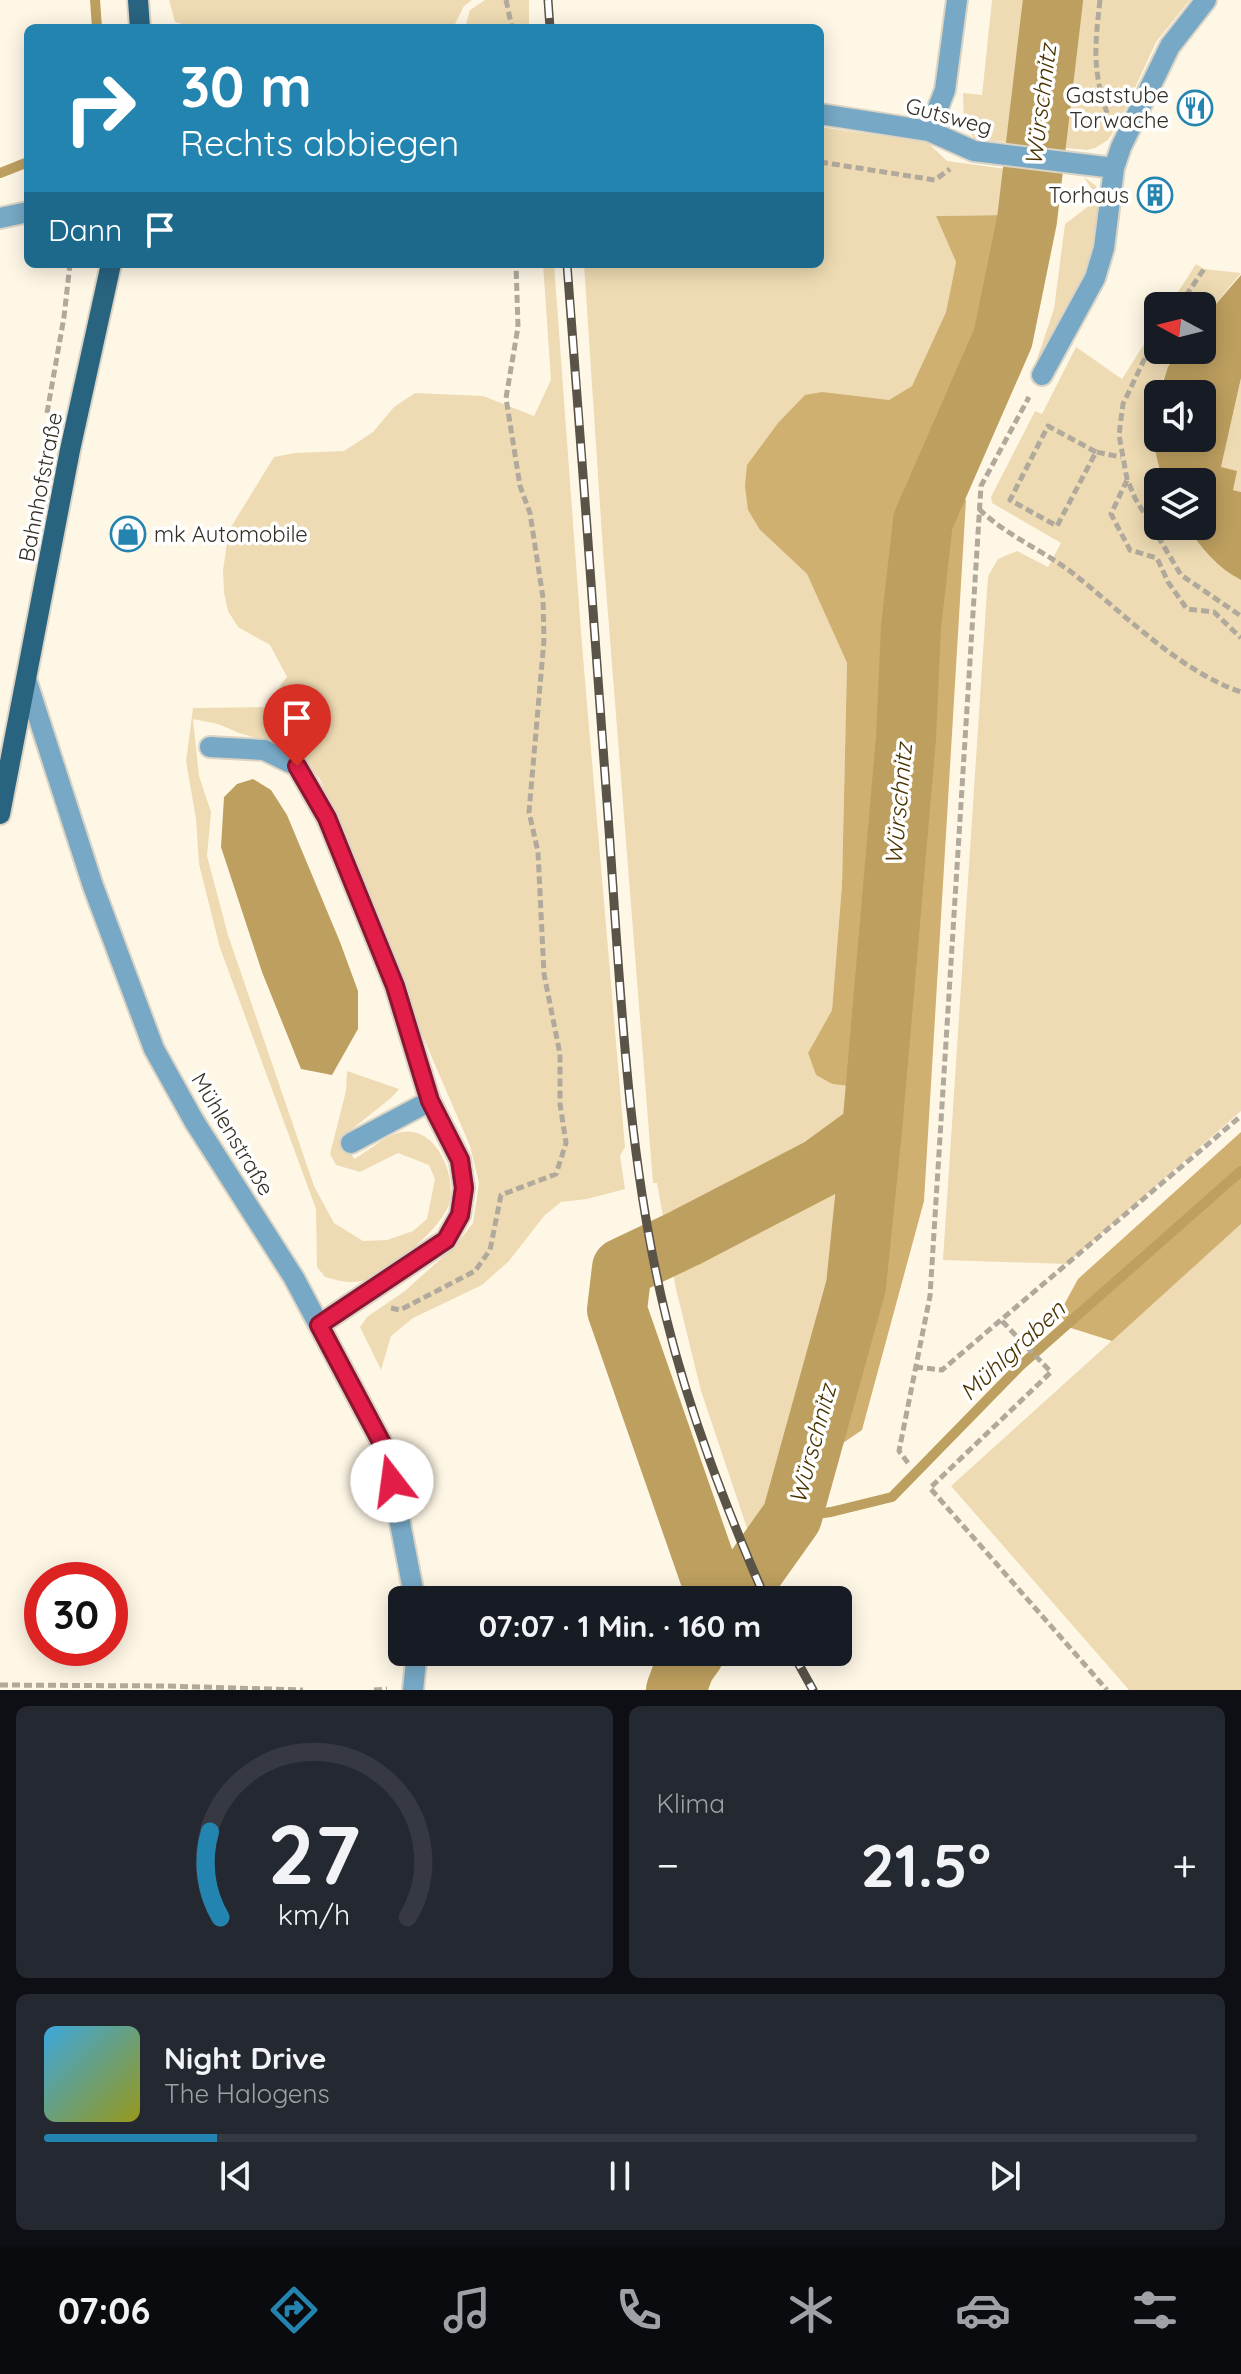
<!DOCTYPE html>
<html lang="de">
<head>
<meta charset="utf-8">
<style>
  :root { --surface:#171b24; --page:#242831; --text:#f1f3f6; --muted:#9ea1a6; --line:#363941; --accent:#2484b0 }
  body { margin:0; font-family:Quicksand,sans-serif; background:var(--page); color:var(--text); height:100vh; display:flex; flex-direction:column; font-size:30px; white-space:nowrap }
  * { box-sizing:border-box; margin:0 }
  p { font-size:26px; color:var(--muted) }
  .icon { flex:none; width:44px; height:44px; fill:none; stroke:currentColor; stroke-width:2; stroke-linecap:round; stroke-linejoin:round }
  .map { position:relative; height:1690px; overflow:hidden }
  .panel { display:flex; flex-direction:column; gap:16px; padding:16px; background:#0d0f14; flex:1 }
  .panel>* { flex:none }
  .banner { position:absolute; left:24px; top:24px; width:800px; height:244px; border-radius:12px; box-shadow:0 4px 20px #0003; background:#2484b0; color:#fff; overflow:hidden }
  .needle { width:52px; rotate:277deg }
  .controls { position:absolute; left:1144px; top:292px; display:grid; gap:16px }
  .controls a { display:grid; place-items:center; width:72px; height:72px; border-radius:12px; background:var(--surface); box-shadow:0 4px 20px #0003; font-size:40px }
  .speed { position:absolute; left:24px; top:1562px; display:flex; gap:16px; font-size:40px; font-weight:700; text-align:center }
  .speed>* { display:grid; place-content:center; width:104px; height:104px; border-radius:50%; background:var(--surface); box-shadow:0 4px 20px #0003; line-height:1 }
  .speed .limit { border:12px solid #d22; background:#fff; color:#111 }
  .pin { position:absolute; display:grid; place-items:center; width:68px; height:68px; color:#fff; margin:-82px -34px; border-radius:50% 50% 50% 0; rotate:-45deg; box-shadow:0 0 8px #0007 }
  .pin .icon { rotate:45deg }
  .me { position:absolute; width:88px; margin:-44px; rotate:345deg; stroke-linejoin:round; filter:drop-shadow(0 0 6px #0008) }
  .turn { display:flex; align-items:center; gap:28px; height:168px; padding:0 24px; font-size:36px }
  .turn .icon { width:104px; height:104px; stroke-width:2.5 }
  .turn b { display:block; font-size:56px; line-height:68px }
  .then { display:flex; align-items:center; height:76px; padding:0 24px; background:#0003; gap:16px; font-size:30px }
  .big { font-size:60px; font-weight:800; line-height:1.1 }
  .panel .tile { flex:1; display:flex; flex-direction:column; justify-content:center; gap:12px; min-width:0; padding:0 28px; border-radius:12px; background:var(--page) }
  .panel .dial { align-items:center; gap:0 }
  .dial svg { height:208px; overflow:visible; fill:none; stroke:var(--line); stroke-width:7; stroke-linecap:round; text-anchor:middle }
  .dial text { fill:var(--text); stroke:none }
  .song { display:flex; align-items:center; gap:24px }
  .cover { width:96px; height:96px; border-radius:12px; background:linear-gradient(135deg,hsl(200 70% 55%),hsl(60 70% 35%)) }
  .played { height:8px; border-radius:4px; background:linear-gradient(90deg,var(--accent) 15%,var(--line) 15%) }
  .keys { display:flex; justify-content:space-around; direction:ltr }
  .heat { display:flex; justify-content:space-between; align-items:center; font-size:44px; direction:ltr }
  .panel .tiles { flex:1; display:grid; gap:16px; grid-template-columns:1fr 1fr }
  .tile:last-child { grid-column:span 2 }
  .trip { position:absolute; left:388px; top:1586px; width:464px; height:80px; border-radius:12px; background:var(--surface); box-shadow:0 4px 20px #0003; font-weight:800; line-height:80px; text-align:center }
  .dock { display:flex; height:128px; justify-content:space-around; align-items:center; background:#090b0e; color:var(--muted) }
  .dock .icon { width:56px; height:56px }
  .dock .selected { color:var(--accent) }
  .dock b { font-size:36px; color:var(--text) }
  .map>svg:first-child { display:block }
  .green { fill:#eedbb3 }
  .forest { fill:#cfb070 }
  .water { fill:#bd9f5f }
  .lines { fill:none; stroke-linecap:round; stroke-linejoin:round }
  .stream { stroke:#bd9f5f; stroke-width:10 }
  .river { stroke:#bd9f5f; stroke-width:60 }
  .minor-casing { stroke:#dbd3c3; stroke-width:24 }
  .major-casing { stroke:#dbd3c3; stroke-width:24 }
  .path { stroke:#b1aa9c; stroke-width:5; stroke-dasharray:8 4; stroke-linecap:butt }
  .minor { stroke:#77a9c6; stroke-width:20 }
  .major { stroke:#286380; stroke-width:20 }
  .rail-casing { stroke:#595348; stroke-width:9 }
  .rail { stroke:#fff; stroke-width:6; stroke-dasharray:18; stroke-linecap:butt }
  .route-casing { stroke:#92132f; stroke-width:20 }
  .route { stroke:#e11d48; stroke-width:14 }
  .labels { text-anchor:middle; dominant-baseline:central; stroke-width:7; stroke-linejoin:round; paint-order:stroke }
  .poi-label { font-size:22px; fill:#353026; stroke:#fff; text-anchor:end }
  .street-label { font-size:22px; fill:#353026; stroke:#fff }
  .water-label { font-size:24px; font-style:italic; fill:#4a3500; stroke:#fff }
</style>
</head>
<body>
<div class="map">
<svg width="1241" height="1690" viewBox="0 0 1241 1690">
  <rect width="100%" height="100%" fill="#fff7e6"/>
  <path class="green" d="M169 0H472L464 6 453 28H196L175 22Z
    M485 0H529V28H465L470 10Z
    M992 0H1190L1156 42 1119 123 1108 140 1095 148 1087 150 975 139 964 125 963 93 982 95Z
    M820 127 927 142 947 161 1014 170 1004 215 936 216 956 262 946 312 912 386 889 400 857 398 760 530 807 574 847 663 842 884 832 1010 808 1053 816 1075 832 1084 864 1088 859 1162 843 1284 789 1448 778 1467 776 1504 749 1534 701 1391 676 1289 657 1183H653L603 551 584 264H820Z
    M1084 177 1096 186 1101 200 1089 272 1035 365 1054 309 1065 224 1098 199Z
    M543 264H554L582 645 625 1147 620 1156 625 1189 587 1199 561 1202 544 1216 509 1261 482 1285 413 1318 391 1336 381 1370 360 1327 367 1317 405 1291 455 1246 473 1223 479 1183 470 1146 417 1023 320 779 296 754 279 744 239 733 218 724 193 719 199 776 211 812 207 856 228 935 314 1186 334 1223 363 1241 387 1240 413 1231 427 1219 435 1179 429 1165 398 1153 360 1172 336 1165 330 1154 346 1091 347 1071 399 1089 391 1098 342 1137 354 1159C369 1151 385 1135 402 1132 437 1125 459 1180 448 1207 438 1231 386 1276 361 1281 349 1284 336 1280 325 1277L317 1267 316 1209 220 948 199 864 196 819 186 761 193 708 273 707 268 702 287 677 270 645 238 627 228 611 224 593 223 570 229 530 274 457 295 453 344 451 373 432 394 407 415 393 483 396 534 416 551 380Z
    M1196 264 1204 269 1241 273 1202 320V306H1169Z
    M1158 322V350H1179C1150 393 1147 434 1164 482H1158V526H1186C1201 547 1217 568 1241 580V1111L1067 1264 943 1260 988 576 998 559 1017 551 1048 567 1061 543 992 503 991 497 1035 411 1042 414 1076 347 1122 379Z
    M1241 378V492L1233 490 1221 467Z
    M1241 1224V1690H1129L951 1486Z"/>
  <path class="forest" d="M1004 215 981 324 911 520 894 626 864 1088 832 1084 816 1075 808 1053 832 1010 842 884 847 663 807 574 760 530 748 510 745 486 747 465 778 423 805 395 822 392 889 400 912 386 946 312 956 262 936 216Z
    M948 492 966 500 924 1201 862 1430 824 1456 864 1288 885 1132 918 737 922 628 933 524Z
    M1241 1132V1224L1112 1341 1071 1328 1059 1314 1078 1279Z"/>
  <path class="water" d="M1241 275V378L1221 467 1237 471 1233 490 1241 492V580C1217 568 1201 547 1186 526H1202V482H1164C1154 454 1149 426 1158 397V438H1202V394H1159L1168 367 1179 350H1202V320Z
    M253 779 271 790 287 815 340 942 358 991V1029L332 1075 301 1069 262 972 221 847 224 797 237 784Z"/>
  <g class="lines">
    <path class="stream" d="M95 0 97 28
      M0 173 28 162
      M792 1517 831 1512 892 1497 1020 1366 1241 1171"/>
    <path class="river" d="M718 1600 617 1310 622 1268 685 1238 820 1168 872 1130
      M733 1600 792 1517 856 1286 872 1130 906 738 911 627 923 521 1003 338 1027 220 1053 0
      M676 1690 685 1666 695 1652"/>
    <g class="minor-casing">
      <path id="minor" d="M820 114 929 131 974 151 1114 168
        M929 131 945 90 957 0
        M0 218 28 212
        M1042 375 1095 278 1104 248 1114 168 1121 147 1170 46 1206 0
        M27 682 93 886 154 1049 194 1121 294 1278 386 1451 415 1600
        M210 747 264 750 297 766 327 818 395 986 430 1101 460 1160 464 1188 460 1215 446 1240 319 1325
        M351 1143 430 1101
        M413 1690 417 1652"/>
    </g>
    <g class="major-casing">
      <path id="major" d="M138 0 140 28
        M0 814 70 450 111 264"/>
    </g>
    <path class="path" d="M506 0 512 28
      M1100 0C1095 45 1092 69 1107 113
      M820 162 935 180 950 169
      M1179 306 1204 269
      M1158 338 1144 360 1123 404 1119 435 1127 479 1135 498 1181 575 1241 616
      M47 413 64 317 70 264
      M1096 452 1048 426 1010 500 1057 526 1096 452 1121 457
      M1127 480 1111 514 1130 550 1157 558 1168 582 1187 609 1214 612 1241 638
      M979 509C1006 535 1040 549 1070 571 1123 612 1177 670 1241 692
      M391 1308 400 1310 475 1271 490 1250 501 1195 556 1174 566 1143 560 1104V1054L544 974 538 852 529 812 544 640 543 598 530 513 520 486 506 398 518 327 516 264
      M1002 1321 1051 1372 930 1488 1107 1690
      M915 1367 942 1370 1241 1116
      M908 1463 899 1451 930 1296 981 486 1029 397
      M0 1685 166 1686 303 1690
      M374 1690 387 1689"/>
    <use href="#minor" class="minor"/>
    <use href="#major" class="major"/>
    <g class="rail-casing">
      <path id="rail" d="M548 0 550 28
        M567 264C581 443 594 623 607 802 620 974 625 1149 666 1317 690 1415 726 1508 766 1600
        M792 1652 813 1690"/>
    </g>
    <use href="#rail" class="rail"/>
  </g>
  <g class="lines">
    <g class="route-casing">
      <path id="route" d="M297 766 327 818 395 986 430 1101 460 1160 464 1188 460 1215 446 1240 319 1325 386 1451 392 1481"/>
    </g>
    <use href="#route" class="route"/>
  </g>
  <defs>
    <g id="restaurant-ring" transform="scale(1.8)"><circle r="9.5" fill="#fff" stroke="#2484b0" stroke-width="1.5"/><path d="M-5-6h1v4h1v-4h1v4h1v-4h1v5L-1.5 .5V6h-2V.5L-5-1ZM5-6V6H3V1.5H1.5Q1.5-4 5-6Z" fill="#2484b0"/></g>
    <g id="building-ring" transform="scale(1.8)"><circle r="9.5" fill="#fff" stroke="#2484b0" stroke-width="1.5"/><path d="M-4-6H4V6H1V3H-1V6H-4ZM-2.5-4.3h1.7v1.8h-1.7ZM.8-4.3h1.7v1.8H.8ZM-2.5-1h1.7V.8h-1.7ZM.8-1h1.7V.8H.8Z" fill="#2484b0"/></g>
    <g id="shop-ring" transform="scale(1.8)"><circle r="9.5" fill="#fff" stroke="#2484b0" stroke-width="1.5"/><path d="M-5-2.5h2.3a2.7 3.5 0 0 1 5.4 0H5L5.5 6h-11ZM-1.5-2.5h3a1.5 2.3 0 0 0-3 0Z" fill="#2484b0"/></g>
  </defs>
  <g fill-rule="evenodd">
    <use href="#restaurant-ring" x="1195" y="108"/>
    <use href="#building-ring" x="1155" y="195"/>
    <use href="#shop-ring" x="128" y="534"/>
  </g>
  <g class="labels">
    <g class="poi-label">
      <text x="1169" y="95">Gaststube<tspan x="1169" dy="25">Torwache</tspan></text>
      <text x="1129" y="195">Torhaus</text>
      <text x="154" y="534" text-anchor="start">mk Automobile</text>
    </g>
    <g class="street-label">
      <text transform="translate(949 116) rotate(15)">Gutsweg</text>
      <text transform="translate(40 487) rotate(-79)">Bahnhofstraße</text>
      <text transform="translate(233 1134) rotate(59)">Mühlenstraße</text>
    </g>
    <g class="water-label">
      <text transform="translate(1040 105) rotate(-83)">Würschnitz</text>
      <text transform="translate(898 804) rotate(-85)">Würschnitz</text>
      <text transform="translate(1012 1350) rotate(-43)">Mühlgraben</text>
      <text transform="translate(812 1444) rotate(-75)">Würschnitz</text>
    </g>
  </g>
</svg>
<div class="controls">
<a><svg class="needle" viewBox="-14 -14 28 28"><path d="M0-13l5 13h-10z" fill="#e53935"/><path d="M0 13l5-13h-10z" fill="#9ea1a6"/></svg></a>
<a><svg class="icon" aria-label="sound" viewBox="0 0 24 24"><path d="M4 9h4l5-4v14l-5-4H4zM17 9q2 3 0 6"/></svg></a>
<a><svg class="icon" aria-label="layers" viewBox="0 0 24 24"><path d="M12 4l9 5-9 5-9-5zM3 14l9 5 9-5"/></svg></a>
</div>
<div class="speed"><div class="limit">30</div></div>
<div class="pin" style="left:297px;top:766px;background:#d93025"><svg class="icon" aria-label="arrive" viewBox="0 0 24 24"><path d="M6 21V4h12l-3 4 3 4H6"/></svg></div>
<svg class="me" style="left:392px;top:1481px" viewBox="-20 -20 40 40"><circle r="19" fill="#fff"/><path d="M0-13L10 11 0 6-10 11z" fill="#e11d48"/></svg>
<div class="trip">07:07 · 1 Min. · 160 m</div>
<div class="banner">
<div class="turn"><svg class="icon" aria-label="right" viewBox="0 0 24 24"><path d="M7 20v-9h11M14 6l5 5-5 5"/></svg><div><b>30 m</b>Rechts abbiegen</div></div>
<div class="then">Dann<svg class="icon" aria-label="arrive" viewBox="0 0 24 24"><path d="M6 21V4h12l-3 4 3 4H6"/></svg></div>
</div>
</div>
<section class="panel">
<div class="tiles">
<div class="tile dial"><svg viewBox="0 0 100 80">
<path d="M14 69A42 42 0 1 1 86 69"/>
<path d="M14 69A42 42 0 0 1 10 36" stroke="#2484b0"/>
<text x="50" y="56" font-size="32" font-weight="700">27</text>
<text x="50" y="72" font-size="11">km/h</text>
</svg></div>
<div class="tile"><p>Klima</p>
<div class="heat"><a>−</a><b class="big">21.5°</b><a>+</a></div>
</div>
<div class="tile">
<div class="song"><i class="cover"></i><div><b>Night Drive</b><p>The Halogens</p></div></div>
<div class="played"></div>
<div class="keys"><svg class="icon" aria-label="previous" viewBox="0 0 24 24"><path d="M18 5L8 12l10 7zM5 5v14"/></svg><svg class="icon" aria-label="pause" viewBox="0 0 24 24"><path d="M8 5v14M16 5v14"/></svg><svg class="icon" aria-label="next" viewBox="0 0 24 24"><path d="M6 5l10 7-10 7zM19 5v14"/></svg></div>
</div>
</div>
</section>
<nav class="dock">
<b>07:06</b>
<svg class="icon selected" aria-label="directions" viewBox="0 0 24 24"><path d="M12 3l9 9-9 9-9-9zM9 14v-3h6M13 9l2 2-2 2"/></svg>
<svg class="icon" aria-label="music" viewBox="0 0 24 24"><path d="M9 18V5l10-2v13"/><circle cx="6" cy="18" r="3"/><circle cx="16" cy="16" r="3"/></svg>
<svg class="icon" aria-label="phone" viewBox="0 0 24 24"><path d="M5 4h4l2 5-3 2q2 4 5 5l2-3 5 2v4C11 20 4 13 5 4z"/></svg>
<svg class="icon" aria-label="climate" viewBox="0 0 24 24"><path d="M12 3v18M4 7l16 10M4 17L20 7"/></svg>
<svg class="icon" aria-label="car" viewBox="0 0 24 24"><path d="M5 17H2v-5l4-1 3-4h7l3 4 3 1v5h-3M9 17h6M6 11h13"/><circle cx="7" cy="17" r="2"/><circle cx="17" cy="17" r="2"/></svg>
<svg class="icon" aria-label="filters" viewBox="0 0 24 24"><path d="M4 7h16M4 17h16"/><circle cx="9" cy="7" r="2"/><circle cx="15" cy="17" r="2"/></svg>
</nav>
</body>
</html>
